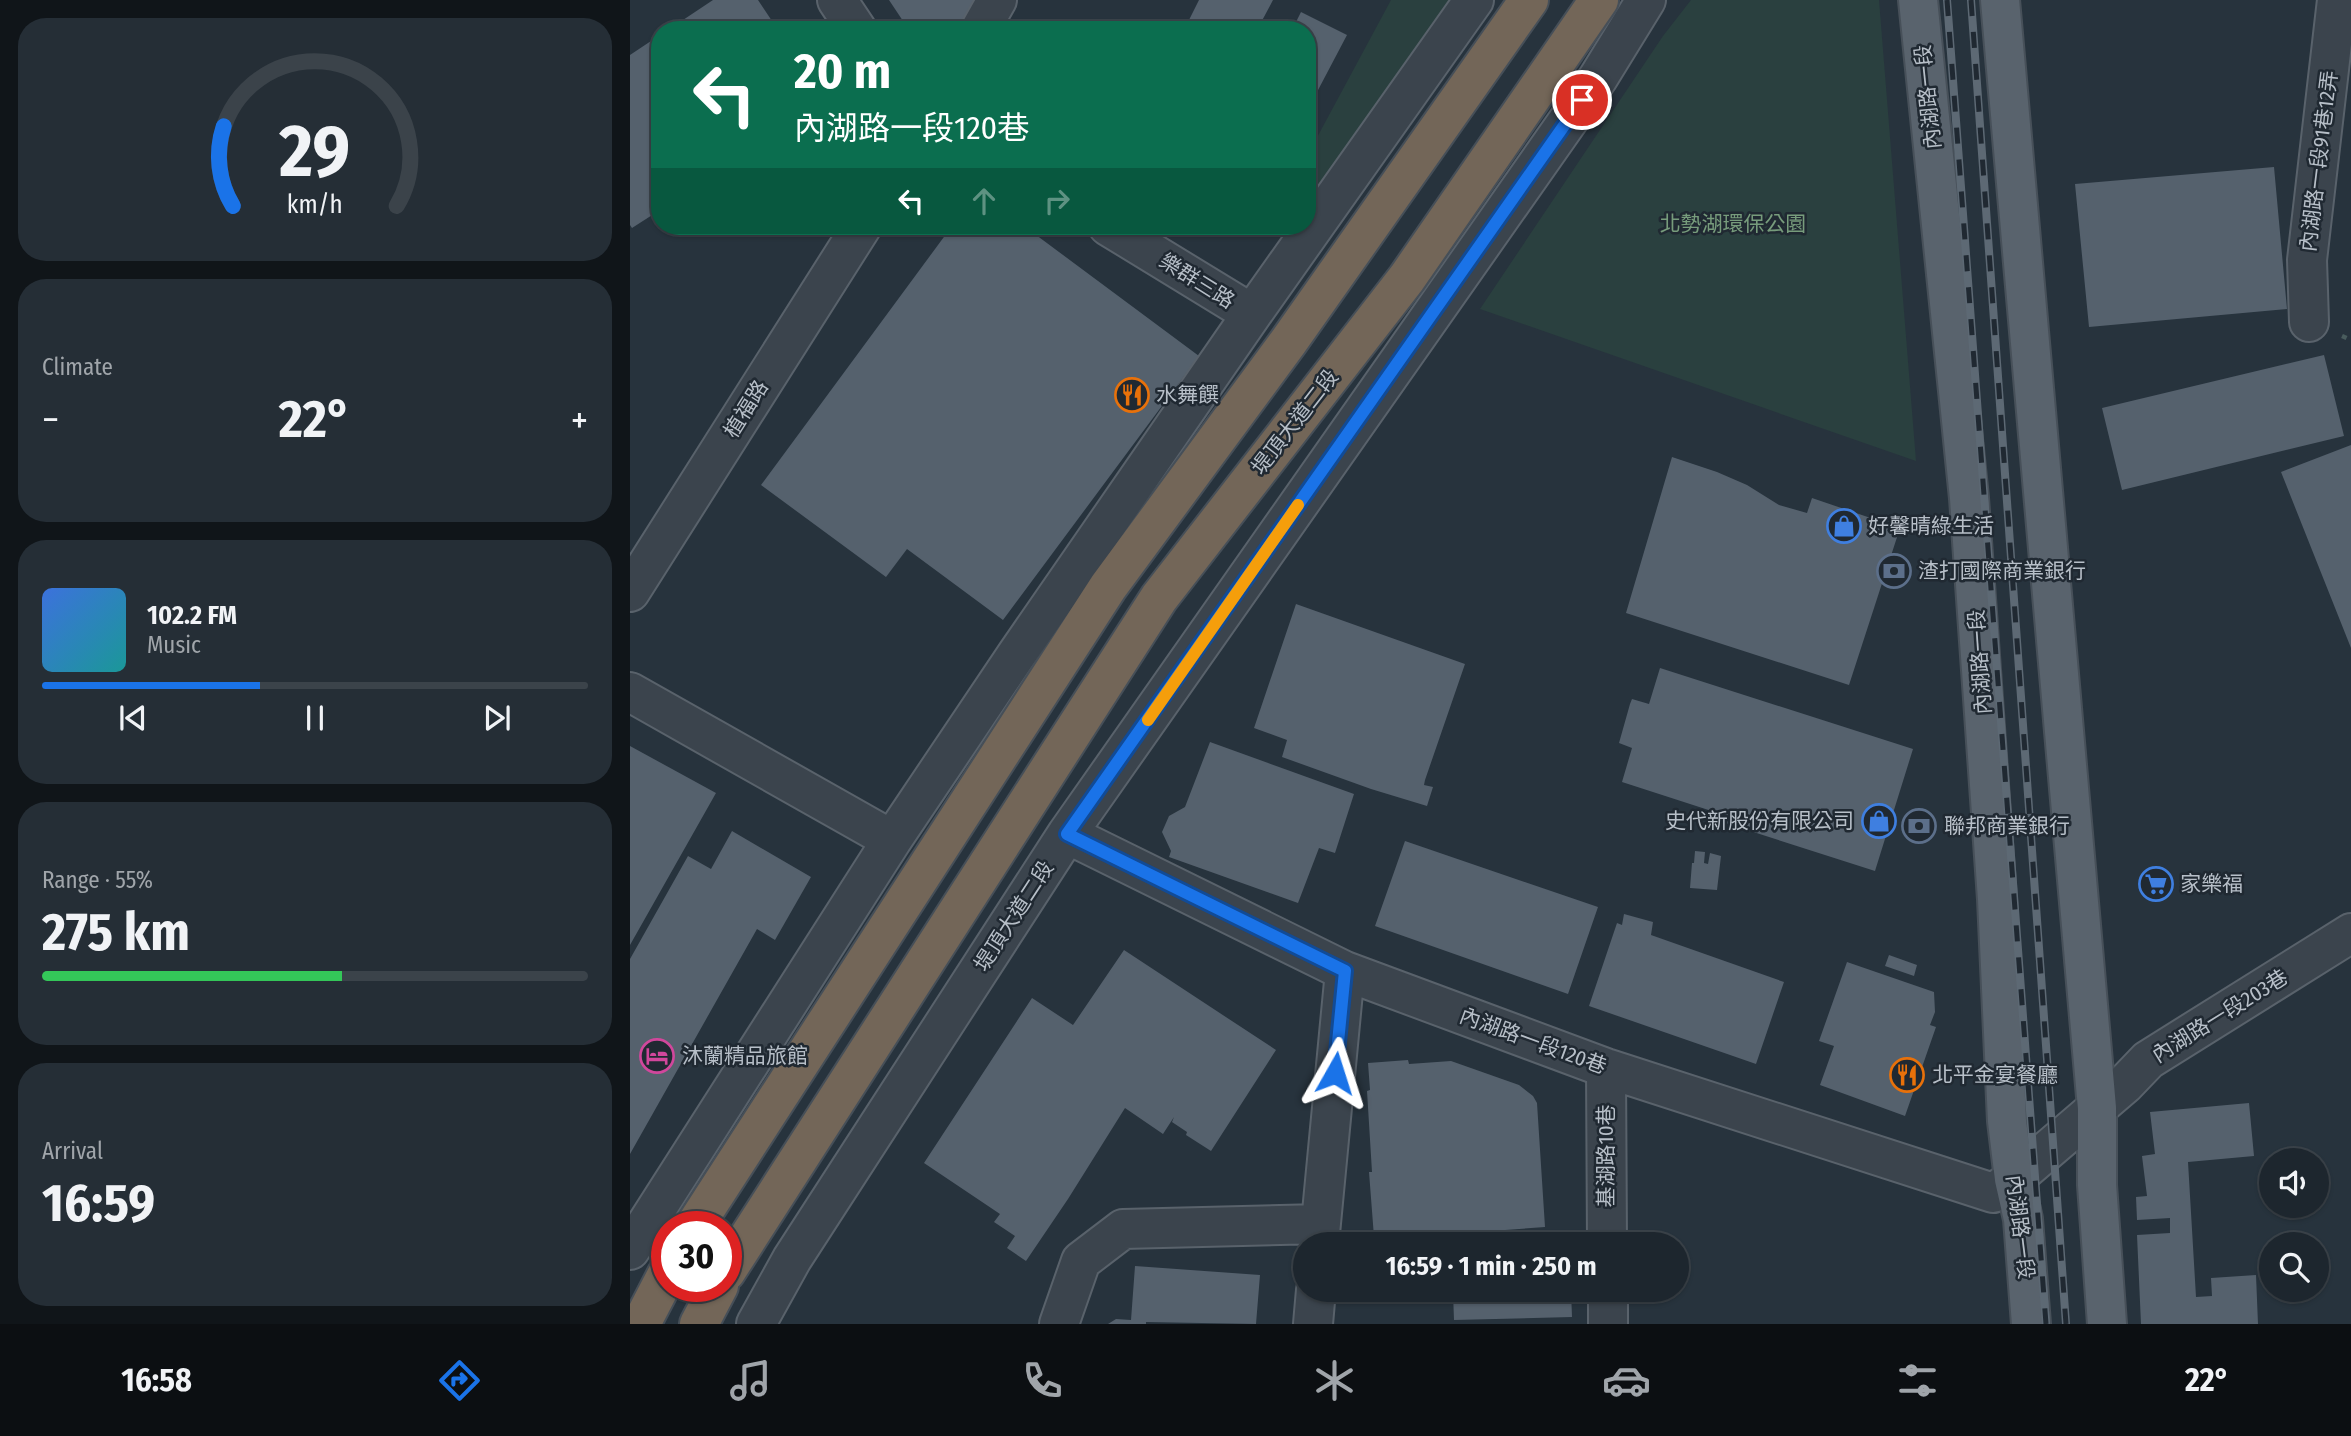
<!DOCTYPE html>
<html lang="en">
<head>
<meta charset="utf-8">
<style>
  :root { --surface:#1d262e; --page:#252e36; --text:#f1f3f6; --muted:#a0a5aa; --line:#3b434a; --accent:#1a73e8 }
  body { margin:0; font-family:"Fira Sans Condensed","Noto Sans TC",sans-serif; background:var(--page); color:var(--text); height:100vh; display:flex; flex-direction:column; font-size:26px; white-space:nowrap }
  * { box-sizing:border-box; margin:0 }
  p { font-size:23px; color:var(--muted) }
  .icon { flex:none; width:38px; height:38px; fill:none; stroke:currentColor; stroke-width:2; stroke-linecap:round; stroke-linejoin:round }
  .map { position:relative; flex:1; overflow:hidden }
  .details { display:flex; flex-direction:column; gap:18px; padding:18px; background:#101519; width:630px }
  .details>* { flex:none }
  .guide { position:absolute; left:21px; top:21px; width:665px; height:214px; border-radius:28px; box-shadow:0 2px 5px #0004,0 0 0 2px var(--line); background:#0b6e4f; color:#fff; overflow:hidden }
  .fabs { position:absolute; left:1629px; top:1148px; display:grid; gap:14px }
  .fabs a { display:grid; place-items:center; width:70px; height:70px; border-radius:50%; background:var(--surface); box-shadow:0 2px 5px #0004,0 0 0 2px var(--line); font-size:35px }
  .speed { position:absolute; left:21px; top:1211px; display:flex; gap:14px; font-size:35px; font-weight:700; text-align:center }
  .speed>* { display:grid; place-content:center; width:91px; height:91px; border-radius:50%; background:var(--surface); box-shadow:0 2px 5px #0004,0 0 0 2px var(--line); line-height:1 }
  .speed .limit { border:10px solid #d22; background:#fff; color:#111 }
  .pin { position:absolute; display:grid; place-items:center; width:60px; height:60px; color:#fff; margin:-30px; border:4px solid #fff; border-radius:50%; box-shadow:0 2px 7px #0007 }
  .me { position:absolute; width:77px; margin:-38px; rotate:6deg; stroke-linejoin:round; filter:drop-shadow(0 0 5px #0008) }
  .turn { display:flex; align-items:center; gap:24px; height:147px; padding:0 28px; font-size:32px }
  .turn .icon { width:91px; height:91px; stroke-width:2.5 }
  .turn b { display:block; font-size:49px; line-height:60px }
  .lanes { display:flex; align-items:center; height:66px; padding:0 28px; background:#0003; justify-content:center; gap:35px; direction:ltr }
  .lanes .off { opacity:.35 }
  .big { font-size:52px; font-weight:700; line-height:1.1 }
  .details .tile { flex:1; display:flex; flex-direction:column; justify-content:center; gap:10px; min-width:0; padding:0 24px; border-radius:28px; background:var(--page) }
  .details .dial { align-items:center; gap:0 }
  .dial svg { height:182px; overflow:visible; fill:none; stroke:var(--line); stroke-width:7; stroke-linecap:round; text-anchor:middle }
  .dial text { fill:var(--text); stroke:none }
  .song { display:flex; align-items:center; gap:21px }
  .cover { width:84px; height:84px; border-radius:10px; background:linear-gradient(135deg,hsl(220 70% 55%),hsl(180 70% 35%)) }
  .played { height:7px; border-radius:4px; background:linear-gradient(90deg,var(--accent) 40%,var(--line) 40%) }
  .keys { display:flex; justify-content:space-around; direction:ltr }
  .heat { display:flex; justify-content:space-between; align-items:center; font-size:38px; direction:ltr }
  .charge { height:10px; border-radius:5px; background:linear-gradient(90deg,#34c759 55%,var(--line) 0) }
  .trip { position:absolute; left:663px; top:1232px; width:396px; height:70px; border-radius:35px; background:var(--surface); box-shadow:0 2px 5px #0004,0 0 0 2px var(--line); font-weight:700; line-height:70px; text-align:center }
  .tabs { display:flex; height:112px; justify-content:space-around; align-items:center; background:#0c0f12; color:var(--muted) }
  .tabs .icon { width:49px; height:49px }
  .tabs .selected { color:var(--accent) }
  .tabs b { font-size:32px; color:var(--text) }
  main { display:flex; flex:1; min-height:0 }
  .map>svg:first-child { display:block }
  .green { fill:#2a403f }
  .building { fill:#55616d }
  .lines { fill:none; stroke-linecap:round; stroke-linejoin:round }
  .minor-casing { stroke:#59626b; stroke-width:42 }
  .major-casing { stroke:#475059; stroke-width:42 }
  .highway-casing { stroke:#464f58; stroke-width:42 }
  .path { stroke:#495c5d; stroke-width:4.5; stroke-dasharray:5 5; stroke-linecap:butt }
  .minor { stroke:#3b444d; stroke-width:38 }
  .major { stroke:#59636d; stroke-width:38 }
  .highway { stroke:#736658; stroke-width:38 }
  .rail-casing { stroke:#5d6974; stroke-width:8 }
  .rail { stroke:#202932; stroke-width:5; stroke-dasharray:16; stroke-linecap:butt }
  .route-casing { stroke:#114b97; stroke-width:18 }
  .route { stroke:#1a73e8; stroke-width:12 }
  .slow { stroke:#f59e0b; stroke-width:12 }
  .labels { text-anchor:middle; dominant-baseline:central; stroke-width:5; stroke-linejoin:round; paint-order:stroke }
  .street-label { font-size:21px; fill:#b7bfc8; stroke:#202932 }
  .park-label { font-size:21px; fill:#779c7c; stroke:#202932 }
  .poi-label { font-size:21px; fill:#b7bfc8; stroke:#202932; text-anchor:start }
</style>
</head>
<body>
<main>
<section class="details">
<div class="tile dial"><svg viewBox="0 0 100 80">
<path d="M14 69A42 42 0 1 1 86 69"/>
<path d="M14 69A42 42 0 0 1 10 34" stroke="#1a73e8"/>
<text x="50" y="56" font-size="32" font-weight="700">29</text>
<text x="50" y="72" font-size="11">km/h</text>
</svg></div>
<div class="tile"><p>Climate</p>
<div class="heat"><a>−</a><b class="big">22°</b><a>+</a></div>
</div>
<div class="tile">
<div class="song"><i class="cover"></i><div><b>102.2 FM</b><p>Music</p></div></div>
<div class="played"></div>
<div class="keys"><svg class="icon" aria-label="previous" viewBox="0 0 24 24"><path d="M18 5L8 12l10 7zM5 5v14"/></svg><svg class="icon" aria-label="pause" viewBox="0 0 24 24"><path d="M8 5v14M16 5v14"/></svg><svg class="icon" aria-label="next" viewBox="0 0 24 24"><path d="M6 5l10 7-10 7zM19 5v14"/></svg></div>
</div>
<div class="tile"><p>Range · 55%</p><b class="big">275 km</b><div class="charge"></div></div>
<div class="tile"><p>Arrival</p><b class="big">16:59</b></div>
</section>
<div class="map">
<svg width="1721" height="1324" viewBox="0 0 1721 1324">
  <rect width="100%" height="100%" fill="#27333d"/>
  <path class="green" d="M761 0H825L682 203 677 196V156Z
    M1061 0H1249L1286 461 850 309 1033 36Z"/>
  <path class="building" d="M83 0H128L148 30H38Z
    M259 0H352L323 30H279Z
    M569 0H643L627 30H554Z
    M671 12 717 35 677 111V30H662Z
    M30 35V210L2 228 0 225V55Z
    M1644 167 1657 309 1459 327 1445 184Z
    M322 226H394L569 356 373 620 277 549 256 577 131 485Z
    M1694 355 1714 436 1492 490 1472 408Z
    M1721 445V648L1651 472Z
    M1042 457 1087 472 1117 485 1149 505 1177 513 1182 498 1270 528 1219 685 996 613Z
    M666 604 835 664 795 780 794 785 803 787 797 806 741 789 652 757 657 740 624 728Z
    M1030 668 1283 749 1245 871 1092 822 1094 815 992 782 1002 748 989 743 1000 704 1002 699 1019 704Z
    M580 742 724 794 705 853 689 848 668 903 539 857 541 851 532 832 539 816 555 807Z
    M0 746 86 793 0 945Z
    M102 831 181 877 145 940 127 929 0 1154V959L58 856 81 869Z
    M775 841 968 907 938 994 745 926Z
    M1065 851 1075 852 1074 863 1078 864 1080 853 1091 856 1087 890 1060 888 1062 863H1064Z
    M994 914 1023 922 1021 935 1154 982 1126 1064 959 1006 987 923 992 925Z
    M494 950 646 1050 581 1151 556 1135 557 1132 542 1122 544 1117 533 1134 495 1108 438 1199 396 1261 377 1248 385 1236 364 1222 370 1214 294 1163 402 998 443 1025Z
    M1259 955 1287 965 1284 976 1255 966Z
    M1217 962 1304 992 1305 1012 1300 1025 1306 1027 1275 1116 1190 1085 1204 1046 1189 1041Z
    M778 1060 779 1064 821 1061 889 1085 903 1096 907 1103 915 1227 792 1236V1233L744 1237 739 1172H742L737 1091 740 1090 738 1063Z
    M1619 1103 1624 1156 1558 1162 1566 1297 1582 1296 1581 1278 1626 1275 1628 1324H1511L1507 1235 1540 1233V1218L1507 1220 1506 1197 1517 1196 1512 1156 1525 1154 1520 1112Z
    M505 1266 630 1275 626 1324 516 1322V1324H478L486 1319 501 1320Z
    M941 1290 942 1317 824 1320 823 1293Z"/>
  <g class="lines">
    <g class="minor-casing">
      <path id="minor" d="M207 0 227 30
        M350 30 367 0
        M478 226 622 314
        M1679 322 1677 260 1707 0
        M0 592 232 226
        M0 692 262 840
        M437 834 715 971 976 1068 1363 1193 1384 1179 1495 1084 1518 1060 1721 933
        M976 1068 977 1244
        M689 1244 715 971
        M0 1250 262 840 387 654 622 314 844 0
        M978 1290V1324
        M126 1324 162 1259 437 834 968 78 1016 0
        M429 1324 451 1261 493 1229 690 1224
        M683 1324 686 1290"/>
    </g>
    <g class="major-casing">
      <path id="major" d="M1288 0 1339 498 1367 899 1377 1121 1384 1179 1393 1219 1401 1324
        M1370 0 1467 1108V1185L1477 1324"/>
    </g>
    <g class="highway-casing">
      <path id="highway" d="M64 1227 478 587 659 341 899 0
        M96 1272 529 598 777 278 969 0
        M11 1324 37 1274
        M69 1324 89 1286"/>
    </g>
    <path class="path" d="M1712 336 1721 340"/>
    <use href="#minor" class="minor"/>
    <use href="#major" class="major"/>
    <use href="#highway" class="highway"/>
    <g class="rail-casing">
      <path id="rail" d="M1317 0 1416 1324
        M1341 0 1436 1324"/>
    </g>
    <use href="#rail" class="rail"/>
  </g>
  <g class="lines">
    <g class="route-casing">
      <path id="route" d="M705 1073 715 971 437 834 952 100"/>
    </g>
    <use href="#route" class="route"/>
    <path class="slow" d="M518 720 668 505"/>
  </g>
  <defs>
    <g id="restaurant-ring" transform="scale(1.75)"><circle r="9.5" fill="#202932" stroke="#e8710a" stroke-width="1.5"/><path d="M-5-6h1v4h1v-4h1v4h1v-4h1v5L-1.5 .5V6h-2V.5L-5-1ZM5-6V6H3V1.5H1.5Q1.5-4 5-6Z" fill="#e8710a"/></g>
    <g id="shop-ring" transform="scale(1.75)"><circle r="9.5" fill="#202932" stroke="#3f7fe0" stroke-width="1.5"/><path d="M-5-2.5h2.3a2.7 3.5 0 0 1 5.4 0H5L5.5 6h-11ZM-1.5-2.5h3a1.5 2.3 0 0 0-3 0Z" fill="#3f7fe0"/></g>
    <g id="bank-ring" transform="scale(1.75)"><circle r="9.5" fill="#202932" stroke="#5c6f8a" stroke-width="1.5"/><path d="M-6-4H6V4H-6ZM0-2.3a2.3 2.3 0 1 0 0 4.6a2.3 2.3 0 1 0 0-4.6Z" fill="#5c6f8a"/></g>
    <g id="supermarket-ring" transform="scale(1.75)"><circle r="9.5" fill="#202932" stroke="#3f7fe0" stroke-width="1.5"/><path d="M-6-5.5h2.5l.6 2H6L4.5 2H-2.5L-4.4-4H-6ZM-1.5 3.2a1.3 1.3 0 1 0 .1 0ZM3 3.2a1.3 1.3 0 1 0 .1 0Z" fill="#3f7fe0"/></g>
    <g id="hotel-ring" transform="scale(1.75)"><circle r="9.5" fill="#202932" stroke="#d1479c" stroke-width="1.5"/><path d="M-6-4.5h1.5V1H6V5H4.5V3h-9V5H-6ZM-4 0a1.8 1.8 0 1 1 3.6 0ZM.5 0V-2.5h3Q6-2.5 6 0Z" fill="#d1479c"/></g>
  </defs>
  <g fill-rule="evenodd">
    <use href="#restaurant-ring" x="502" y="395"/>
    <use href="#shop-ring" x="1214" y="526"/>
    <use href="#bank-ring" x="1264" y="571"/>
    <use href="#shop-ring" x="1249" y="821"/>
    <use href="#bank-ring" x="1289" y="826"/>
    <use href="#supermarket-ring" x="1526" y="884"/>
    <use href="#hotel-ring" x="27" y="1056"/>
    <use href="#restaurant-ring" x="1277" y="1075"/>
  </g>
  <g class="labels">
    <g class="street-label">
      <text transform="translate(1298 97) rotate(-96)">內湖路一段</text>
      <text transform="translate(1689 161) rotate(-83)">內湖路一段91巷12弄</text>
      <text transform="translate(567 281) rotate(32)">樂群三路</text>
      <text transform="translate(116 409) rotate(-58)">植福路</text>
      <text transform="translate(665 422) rotate(-52)">堤頂大道二段</text>
      <text transform="translate(1350 662) rotate(-94)">內湖路一段</text>
      <text transform="translate(384 916) rotate(-57)">堤頂大道二段</text>
      <text transform="translate(1590 1016) rotate(-32)">內湖路一段203巷</text>
      <text transform="translate(903 1041) rotate(20)">內湖路一段120巷</text>
      <text transform="translate(976 1156) rotate(-90)">基湖路10巷</text>
      <text transform="translate(1390 1227) rotate(83)">內湖路一段</text>
    </g>
    <g class="park-label">
      <text x="1103" y="224">北勢湖環保公園</text>
    </g>
    <g class="poi-label">
      <text x="526" y="395">水舞饌</text>
      <text x="1238" y="526">好馨晴綠生活</text>
      <text x="1288" y="571">渣打國際商業銀行</text>
      <text x="1224" y="821" text-anchor="end">史代新股份有限公司</text>
      <text x="1314" y="826">聯邦商業銀行</text>
      <text x="1550" y="884">家樂福</text>
      <text x="52" y="1056">沐蘭精品旅館</text>
      <text x="1302" y="1075">北平金宴餐廳</text>
    </g>
  </g>
</svg>
<div class="fabs">
<a><svg class="icon" aria-label="sound" viewBox="0 0 24 24"><path d="M4 9h4l5-4v14l-5-4H4zM17 9q2 3 0 6"/></svg></a>
<a><svg class="icon" aria-label="search" viewBox="0 0 24 24"><circle cx="10" cy="10" r="6"/><path d="M15 15l6 6"/></svg></a>
</div>
<div class="speed"><div class="limit">30</div></div>
<div class="pin" style="left:952px;top:100px;background:#d93025"><svg class="icon" aria-label="arrive" viewBox="0 0 24 24"><path d="M6 21V4h12l-3 4 3 4H6"/></svg></div>
<svg class="me" style="left:705px;top:1073px" viewBox="-20 -20 40 40"><path d="M0-17L14 15 0 8-14 15z" fill="#1a73e8" stroke="#fff" stroke-width="4"/></svg>
<div class="trip">16:59 · 1 min · 250 m</div>
<div class="guide">
<div class="turn"><svg class="icon" aria-label="left" viewBox="0 0 24 24"><path d="M17 20v-9H6M10 6l-5 5 5 5"/></svg><div><b>20 m</b>內湖路一段120巷</div></div>
<div class="lanes"><svg class="icon" aria-label="left" viewBox="0 0 24 24"><path d="M17 20v-9H6M10 6l-5 5 5 5"/></svg><svg class="icon off" aria-label="ahead" viewBox="0 0 24 24"><path d="M12 20V5M6 11l6-6 6 6"/></svg><svg class="icon off" aria-label="right" viewBox="0 0 24 24"><path d="M7 20v-9h11M14 6l5 5-5 5"/></svg></div>
</div>
</div>
</main>
<nav class="tabs">
<b>16:58</b>
<svg class="icon selected" aria-label="directions" viewBox="0 0 24 24"><path d="M12 3l9 9-9 9-9-9zM9 14v-3h6M13 9l2 2-2 2"/></svg>
<svg class="icon" aria-label="music" viewBox="0 0 24 24"><path d="M9 18V5l10-2v13"/><circle cx="6" cy="18" r="3"/><circle cx="16" cy="16" r="3"/></svg>
<svg class="icon" aria-label="phone" viewBox="0 0 24 24"><path d="M5 4h4l2 5-3 2q2 4 5 5l2-3 5 2v4C11 20 4 13 5 4z"/></svg>
<svg class="icon" aria-label="climate" viewBox="0 0 24 24"><path d="M12 3v18M4 7l16 10M4 17L20 7"/></svg>
<svg class="icon" aria-label="car" viewBox="0 0 24 24"><path d="M5 17H2v-5l4-1 3-4h7l3 4 3 1v5h-3M9 17h6M6 11h13"/><circle cx="7" cy="17" r="2"/><circle cx="17" cy="17" r="2"/></svg>
<svg class="icon" aria-label="filters" viewBox="0 0 24 24"><path d="M4 7h16M4 17h16"/><circle cx="9" cy="7" r="2"/><circle cx="15" cy="17" r="2"/></svg>
<b>22°</b>
</nav>
</body>
</html>
